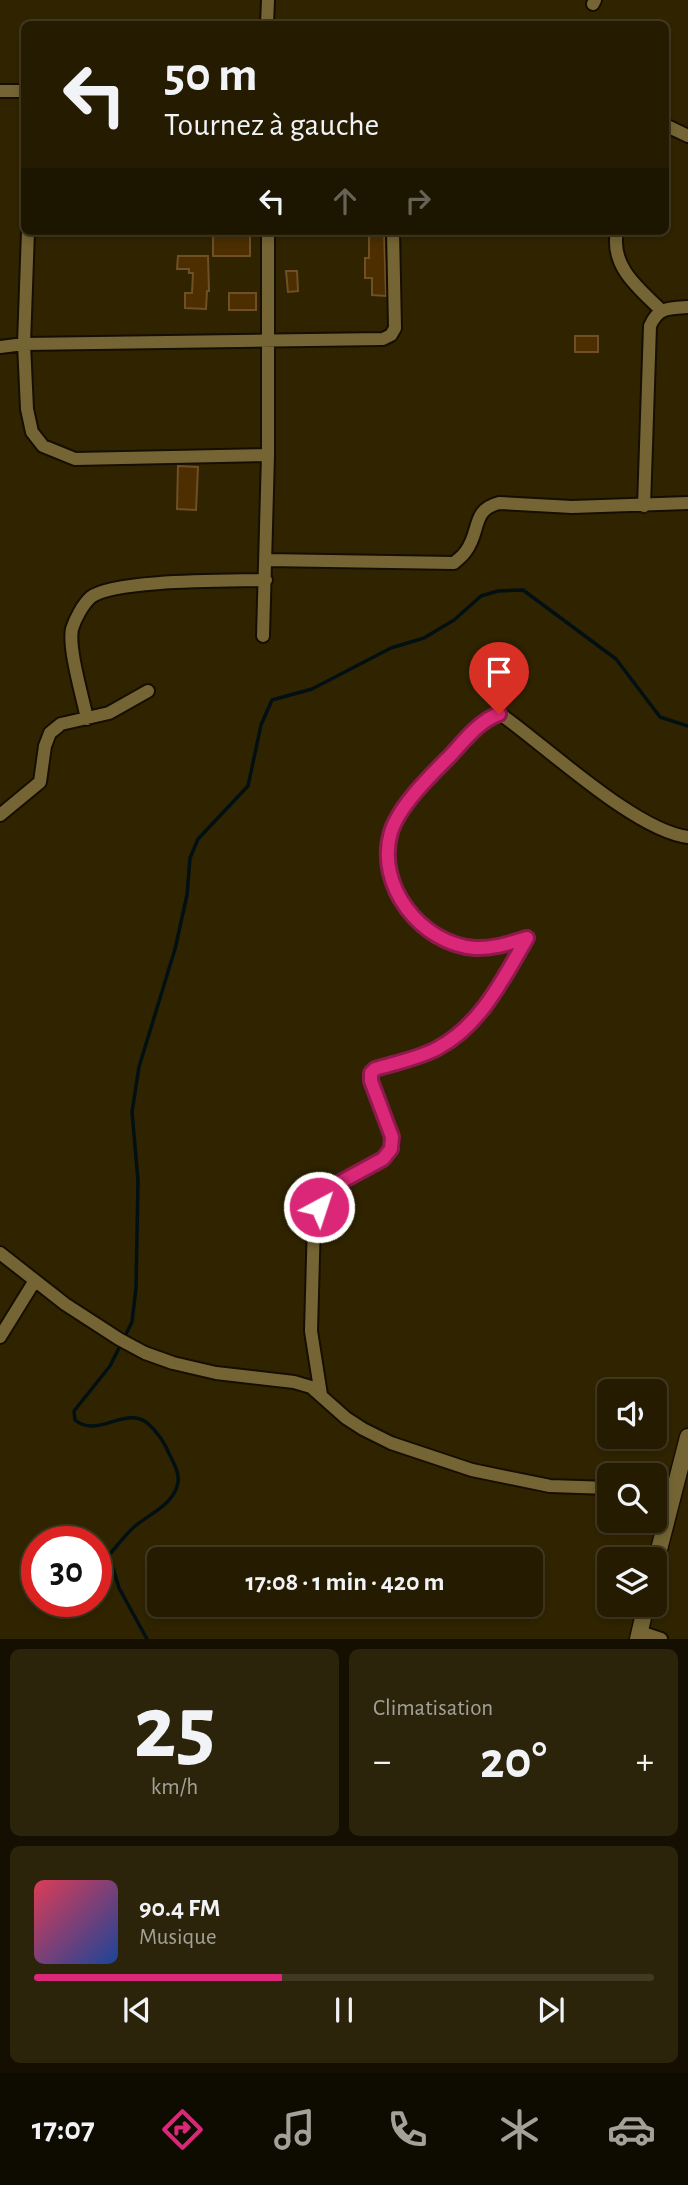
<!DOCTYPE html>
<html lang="fr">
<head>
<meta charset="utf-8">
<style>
  :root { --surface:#241b00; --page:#2c240a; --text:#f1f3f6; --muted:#a3a199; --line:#413922; --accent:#db2777 }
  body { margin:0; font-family:"Alegreya Sans",sans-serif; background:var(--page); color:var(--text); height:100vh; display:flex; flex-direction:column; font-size:26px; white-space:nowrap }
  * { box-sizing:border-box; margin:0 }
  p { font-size:23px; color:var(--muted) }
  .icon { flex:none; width:38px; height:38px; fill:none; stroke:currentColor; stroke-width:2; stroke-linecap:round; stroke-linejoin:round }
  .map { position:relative; height:1639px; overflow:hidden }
  .details { display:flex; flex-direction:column; gap:10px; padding:10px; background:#140f00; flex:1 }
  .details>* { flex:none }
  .top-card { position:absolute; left:21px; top:21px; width:648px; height:214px; border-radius:10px; box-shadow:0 4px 10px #0003,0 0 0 2px var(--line); background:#241b00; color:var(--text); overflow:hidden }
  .tools { position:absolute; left:597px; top:1379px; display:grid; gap:14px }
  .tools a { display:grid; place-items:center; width:70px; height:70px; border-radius:10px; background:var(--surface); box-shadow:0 4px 10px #0003,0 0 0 2px var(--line); font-size:35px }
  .speed { position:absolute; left:21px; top:1526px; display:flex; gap:14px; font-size:35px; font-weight:700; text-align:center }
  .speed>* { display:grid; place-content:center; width:91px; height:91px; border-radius:50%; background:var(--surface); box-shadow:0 4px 10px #0003,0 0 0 2px var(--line); line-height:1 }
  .speed .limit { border:10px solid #d22; background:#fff; color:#111 }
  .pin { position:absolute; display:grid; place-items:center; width:60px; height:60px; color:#fff; margin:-72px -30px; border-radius:50% 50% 50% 0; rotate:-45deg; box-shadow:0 0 7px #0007 }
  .pin .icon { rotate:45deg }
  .me { position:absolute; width:77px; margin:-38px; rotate:40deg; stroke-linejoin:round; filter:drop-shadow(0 0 5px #0008) }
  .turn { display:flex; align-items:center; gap:24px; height:147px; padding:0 28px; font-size:32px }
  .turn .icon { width:91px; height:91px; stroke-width:2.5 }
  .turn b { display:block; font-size:49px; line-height:60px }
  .lanes { display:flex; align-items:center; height:66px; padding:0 28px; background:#0003; justify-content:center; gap:35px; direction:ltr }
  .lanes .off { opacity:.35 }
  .big { font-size:52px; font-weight:700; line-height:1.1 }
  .details .card { flex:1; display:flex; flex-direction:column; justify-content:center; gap:10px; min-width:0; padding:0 24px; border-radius:10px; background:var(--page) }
  .details .dial { align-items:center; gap:0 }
  .dial b { font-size:91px; line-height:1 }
  .song { display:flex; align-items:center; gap:21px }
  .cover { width:84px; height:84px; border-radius:10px; background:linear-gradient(135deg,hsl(350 70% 55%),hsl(220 70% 35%)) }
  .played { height:7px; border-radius:4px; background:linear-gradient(90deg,var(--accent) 40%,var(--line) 40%) }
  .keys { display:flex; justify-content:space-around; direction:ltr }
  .heat { display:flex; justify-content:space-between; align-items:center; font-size:38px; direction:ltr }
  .details .tiles { flex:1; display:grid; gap:10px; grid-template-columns:1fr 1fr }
  .card:last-child { grid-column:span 2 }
  .trip { position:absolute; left:147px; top:1547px; width:396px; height:70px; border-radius:10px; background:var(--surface); box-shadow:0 4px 10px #0003,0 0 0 2px var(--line); font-weight:700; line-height:70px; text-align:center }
  .tab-bar { display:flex; height:112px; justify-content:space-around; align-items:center; background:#0e0b00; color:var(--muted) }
  .tab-bar .icon { width:49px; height:49px }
  .tab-bar .active { color:var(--accent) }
  .tab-bar b { font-size:32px; color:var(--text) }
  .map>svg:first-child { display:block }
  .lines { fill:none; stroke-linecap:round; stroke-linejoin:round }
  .stream { stroke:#021013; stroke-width:3.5 }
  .building { fill:#4c2e00; stroke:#6e4f26; stroke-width:2 }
  .street-casing { stroke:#160e00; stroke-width:16 }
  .secondary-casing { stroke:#160e00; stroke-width:19 }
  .street { stroke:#756534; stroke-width:12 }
  .secondary { stroke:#756534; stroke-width:16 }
  .route-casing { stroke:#8e194d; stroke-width:18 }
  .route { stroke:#db2777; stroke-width:12 }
</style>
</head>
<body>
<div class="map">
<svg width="688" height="1639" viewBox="0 0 688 1639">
  <rect width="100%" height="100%" fill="#302400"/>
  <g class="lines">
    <path class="stream" d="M147 1639 119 1588 109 1555C117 1546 125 1535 134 1527 149 1514 175 1504 178 1482 180 1471 170 1457 166 1447 161 1437 148 1419 136 1418 116 1415 94 1436 75 1420L74 1411 110 1366 132 1322 136 1288 138 1180 132 1112 139 1067 175 949 187 895 190 858 198 839 248 786 261 725 272 700 312 689 391 648 424 638 454 620 481 596 498 591 523 590 616 659 660 717 688 726"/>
  </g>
  <path class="building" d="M213 231H250V256H213Z
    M369 231H384L386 296 372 295V278H365V258H369Z
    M178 256H208L209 291H207L206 309 185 308V293H192L193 273H189V269H177Z
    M286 271H297L298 291 288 292Z
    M229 293H256V310H229Z
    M575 336H598V352H575Z
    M178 466 198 467 196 510 177 509Z"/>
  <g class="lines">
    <g class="street-casing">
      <path id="street" d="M593 4 595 0
        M267 24 268 0
        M0 91H24
        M665 125 688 136
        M28 231 24 344 27 409 32 432 43 446 75 459 268 455
        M617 231C610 266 638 288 661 310
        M0 347 24 344 383 339 391 335 395 328 393 231
        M644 506 650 326C658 307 670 308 688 307
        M266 560 454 563C458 559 463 556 466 551 481 531 471 510 499 503L572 507 688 503
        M263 636 268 455V231
        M87 719C83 698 68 649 72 629 75 619 83 604 91 597 115 579 230 581 266 580
        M0 815 40 782 45 746 50 733 61 724 109 713 148 691
        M527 938C510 943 493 950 475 948 421 944 375 885 391 832 399 806 431 776 450 756 463 741 479 720 499 714L503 716C548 748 636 831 688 837
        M0 1253 65 1304 119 1339 145 1353 173 1363 216 1373 294 1382 311 1387 346 1418 363 1429 391 1443 472 1470 550 1486 609 1488
        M0 1337 34 1282
        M321 1395 311 1331 314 1221C319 1207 324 1193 336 1184 350 1173 391 1162 393 1143 394 1134 375 1093 371 1081V1073L375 1069C395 1063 419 1058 438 1048 481 1026 503 978 527 938
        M654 1487 676 1486
        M640 1632 661 1639"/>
    </g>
    <g class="secondary-casing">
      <path id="secondary" d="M654 1569 688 1437
        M638 1639 646 1605"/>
    </g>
    <use href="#street" class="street"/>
    <use href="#secondary" class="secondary"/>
  </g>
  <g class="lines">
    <g class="route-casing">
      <path id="route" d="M319 1207 335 1185 383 1159 391 1149 392 1137 371 1081V1073L375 1069C395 1063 420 1058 438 1048 481 1025 503 979 527 938 510 943 493 949 475 948 421 944 375 885 391 832 399 806 431 775 450 756 464 741 479 721 499 714"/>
    </g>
    <use href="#route" class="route"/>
  </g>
</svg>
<div class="tools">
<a><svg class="icon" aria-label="sound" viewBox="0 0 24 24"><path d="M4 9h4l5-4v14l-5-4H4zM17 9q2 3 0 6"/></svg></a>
<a><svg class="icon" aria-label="search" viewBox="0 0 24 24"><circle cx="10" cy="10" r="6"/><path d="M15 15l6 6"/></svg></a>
<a><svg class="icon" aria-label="layers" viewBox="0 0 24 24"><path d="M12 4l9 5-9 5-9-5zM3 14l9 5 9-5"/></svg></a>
</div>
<div class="speed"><div class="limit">30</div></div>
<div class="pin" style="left:499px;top:714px;background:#d93025"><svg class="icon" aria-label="arrive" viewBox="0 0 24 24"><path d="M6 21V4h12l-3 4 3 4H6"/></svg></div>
<svg class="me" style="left:319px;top:1207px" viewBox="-20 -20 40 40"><circle r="17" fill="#db2777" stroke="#fff" stroke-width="3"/><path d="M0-11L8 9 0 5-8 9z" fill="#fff"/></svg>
<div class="trip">17:08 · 1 min · 420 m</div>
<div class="top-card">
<div class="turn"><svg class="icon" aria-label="left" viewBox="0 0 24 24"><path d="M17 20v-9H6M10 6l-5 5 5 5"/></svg><div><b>50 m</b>Tournez à gauche</div></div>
<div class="lanes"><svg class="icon" aria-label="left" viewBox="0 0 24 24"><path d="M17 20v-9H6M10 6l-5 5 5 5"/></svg><svg class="icon off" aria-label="ahead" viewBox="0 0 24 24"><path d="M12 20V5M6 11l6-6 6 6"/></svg><svg class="icon off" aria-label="right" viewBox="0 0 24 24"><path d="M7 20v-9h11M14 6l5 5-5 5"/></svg></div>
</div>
</div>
<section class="details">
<div class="tiles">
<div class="card dial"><b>25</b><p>km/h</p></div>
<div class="card"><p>Climatisation</p>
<div class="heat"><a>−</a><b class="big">20°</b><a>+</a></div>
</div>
<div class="card">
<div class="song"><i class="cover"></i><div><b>90.4 FM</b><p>Musique</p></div></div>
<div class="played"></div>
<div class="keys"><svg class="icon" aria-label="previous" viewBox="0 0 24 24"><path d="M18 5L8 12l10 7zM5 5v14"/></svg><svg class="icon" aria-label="pause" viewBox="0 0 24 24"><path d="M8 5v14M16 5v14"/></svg><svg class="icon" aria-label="next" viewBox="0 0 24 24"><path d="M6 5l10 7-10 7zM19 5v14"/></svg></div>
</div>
</div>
</section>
<nav class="tab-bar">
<b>17:07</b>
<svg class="icon active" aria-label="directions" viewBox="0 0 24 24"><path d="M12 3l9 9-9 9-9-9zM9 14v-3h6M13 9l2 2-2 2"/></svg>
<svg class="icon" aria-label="music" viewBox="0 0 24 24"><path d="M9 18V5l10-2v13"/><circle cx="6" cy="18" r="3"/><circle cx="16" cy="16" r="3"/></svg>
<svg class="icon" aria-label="phone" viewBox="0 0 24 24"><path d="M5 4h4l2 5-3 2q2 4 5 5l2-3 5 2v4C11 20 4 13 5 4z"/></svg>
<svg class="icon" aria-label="climate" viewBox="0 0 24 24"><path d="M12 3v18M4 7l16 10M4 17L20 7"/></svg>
<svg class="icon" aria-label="car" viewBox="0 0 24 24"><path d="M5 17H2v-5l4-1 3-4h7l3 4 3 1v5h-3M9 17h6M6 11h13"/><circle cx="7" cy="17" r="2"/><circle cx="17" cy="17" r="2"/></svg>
</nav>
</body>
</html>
